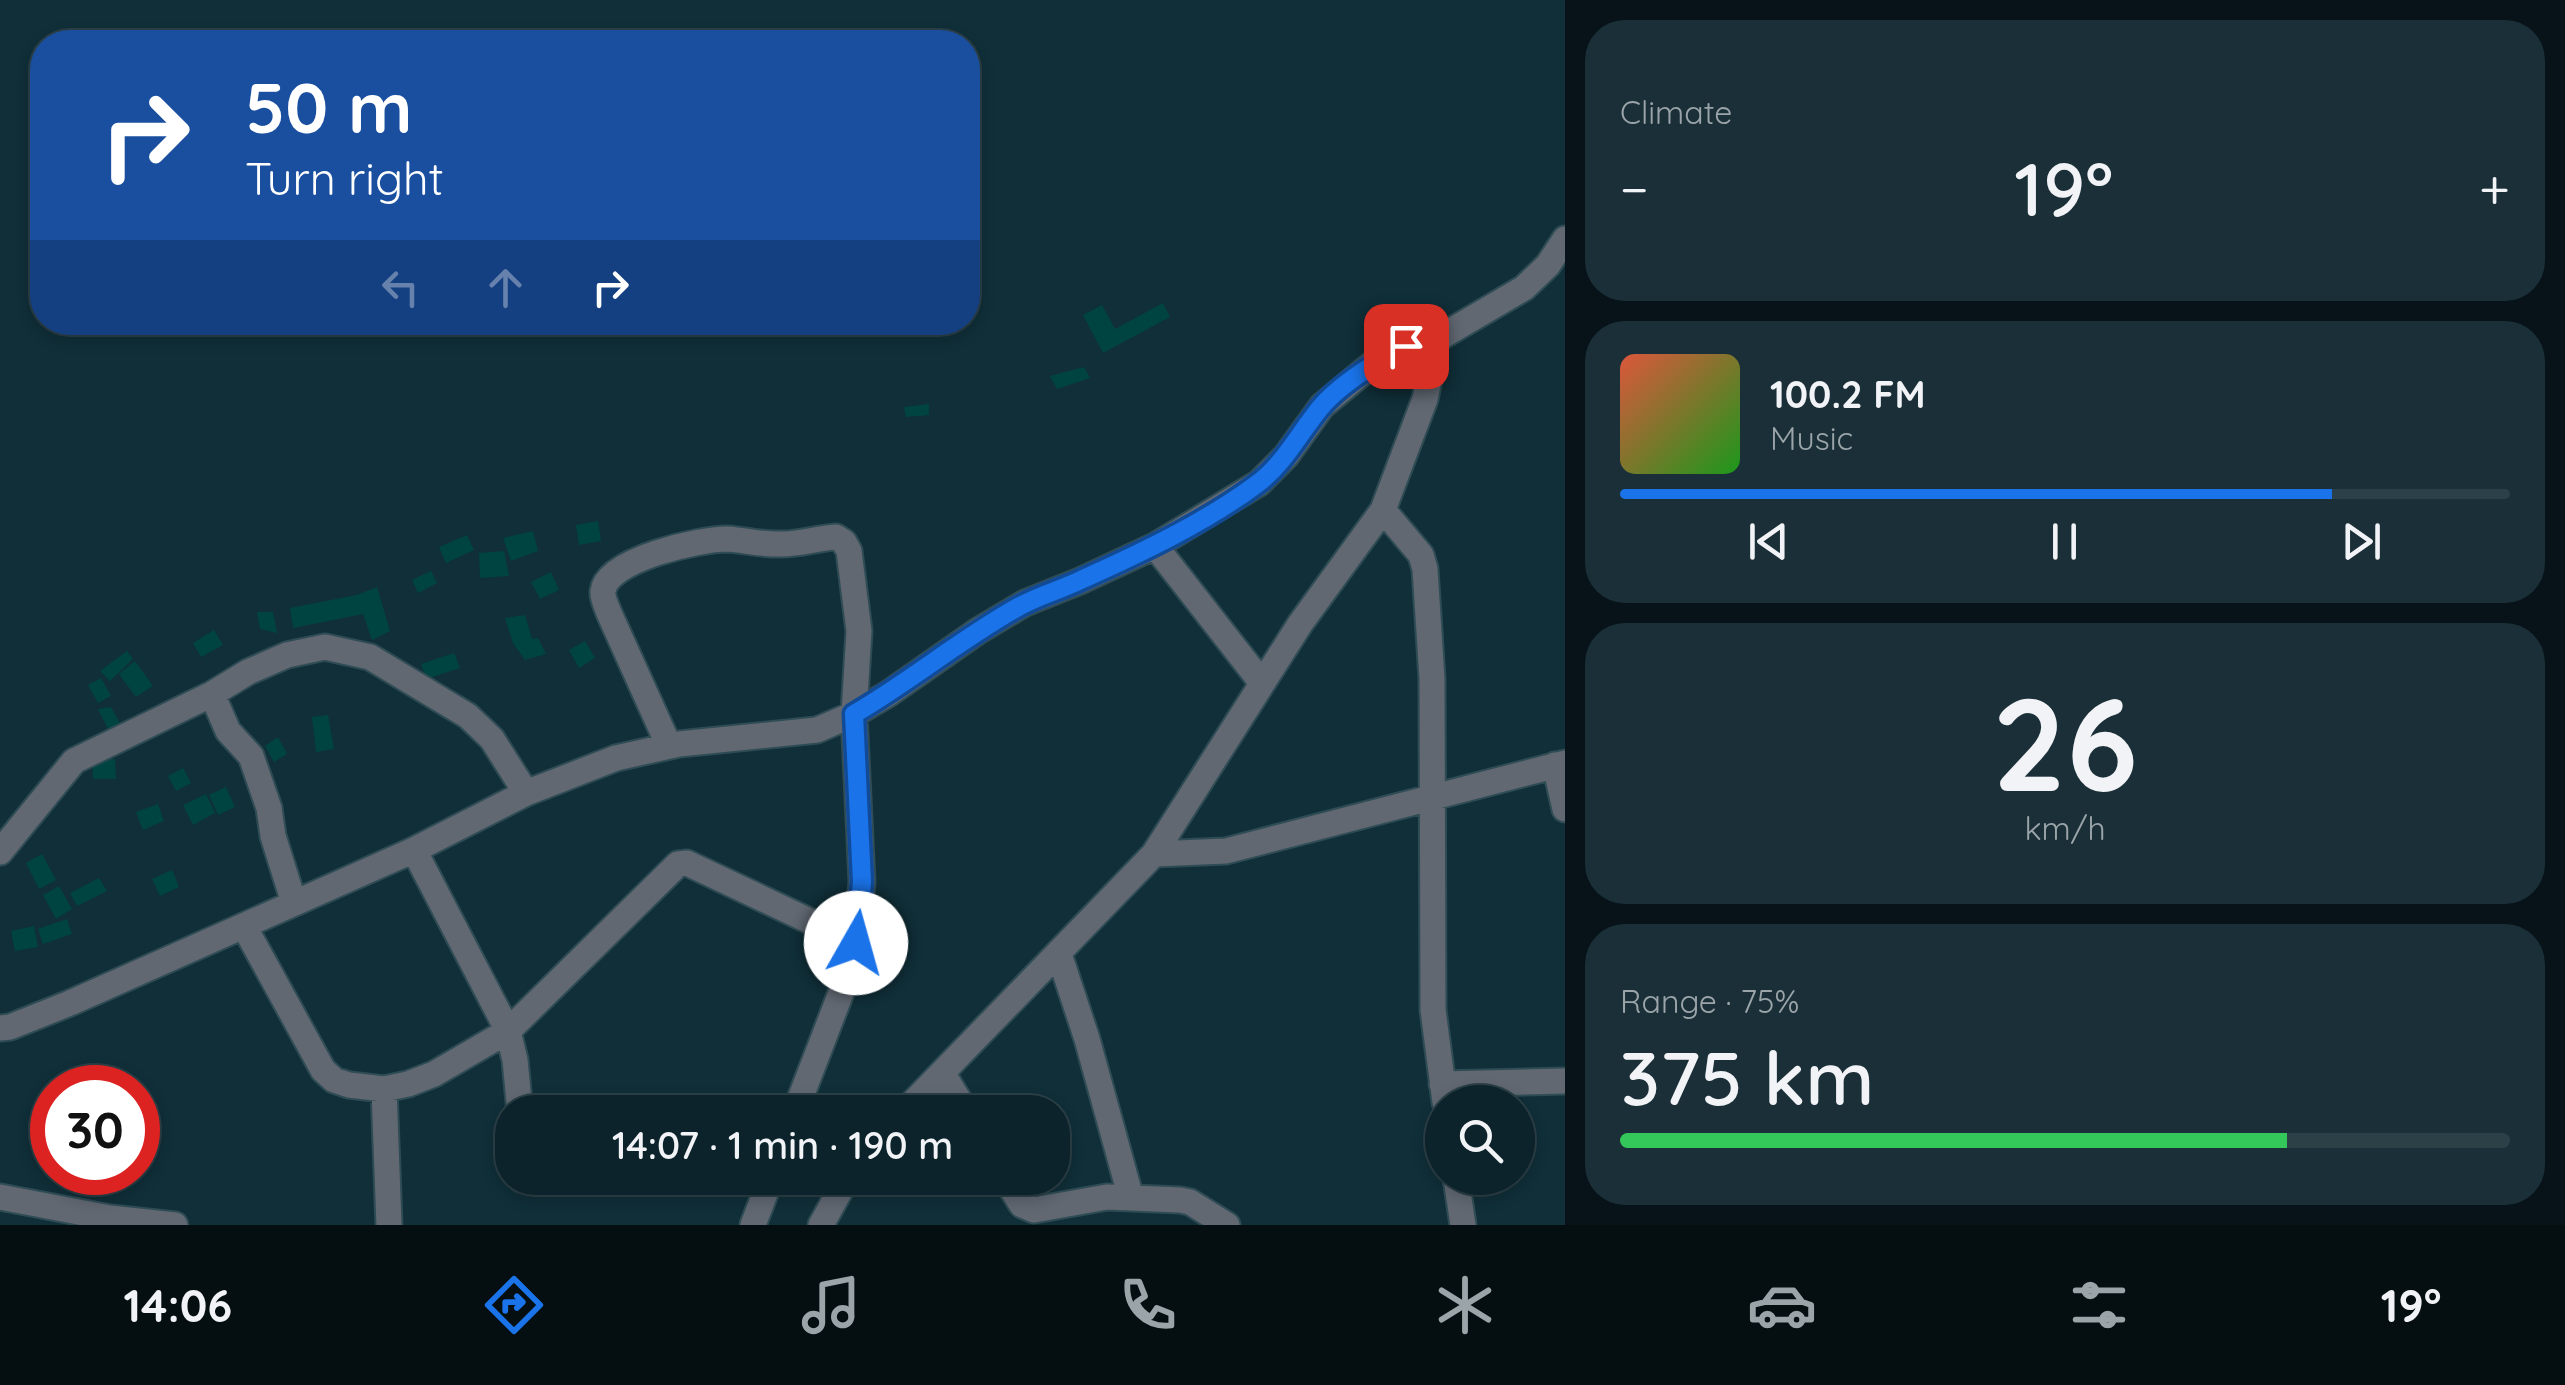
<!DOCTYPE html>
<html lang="en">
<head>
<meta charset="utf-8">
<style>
  :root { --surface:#0c232b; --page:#1a2f37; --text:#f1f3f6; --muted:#9aa4a9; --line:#2c4047; --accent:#1a73e8 }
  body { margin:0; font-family:Quicksand,sans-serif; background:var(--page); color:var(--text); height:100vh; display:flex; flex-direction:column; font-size:38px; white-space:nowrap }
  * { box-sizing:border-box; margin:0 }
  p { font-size:32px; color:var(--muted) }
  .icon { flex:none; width:55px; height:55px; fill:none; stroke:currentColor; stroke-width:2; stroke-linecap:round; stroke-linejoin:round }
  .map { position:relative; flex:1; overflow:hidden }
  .side { display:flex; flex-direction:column; gap:20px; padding:20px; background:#071318; width:1000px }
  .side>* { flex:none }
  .top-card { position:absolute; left:30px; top:30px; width:950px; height:305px; border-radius:40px; box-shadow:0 5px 15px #0003,0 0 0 2px var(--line); background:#1a4fa0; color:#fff; overflow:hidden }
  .fabs { position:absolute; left:1425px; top:1085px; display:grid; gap:20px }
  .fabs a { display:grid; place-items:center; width:110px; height:110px; border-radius:50%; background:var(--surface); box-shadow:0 5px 15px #0003,0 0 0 2px var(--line); font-size:50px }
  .speed { position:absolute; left:30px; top:1065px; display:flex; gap:20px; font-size:50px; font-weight:700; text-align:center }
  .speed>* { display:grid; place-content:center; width:130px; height:130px; border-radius:50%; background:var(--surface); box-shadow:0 5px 15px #0003,0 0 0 2px var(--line); line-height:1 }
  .speed .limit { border:15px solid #d22; background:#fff; color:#111 }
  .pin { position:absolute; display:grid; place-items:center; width:85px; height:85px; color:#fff; margin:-42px; border-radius:20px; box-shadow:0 5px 15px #0006 }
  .me { position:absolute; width:110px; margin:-55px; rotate:7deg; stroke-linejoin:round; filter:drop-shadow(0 0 8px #0008) }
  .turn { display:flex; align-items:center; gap:35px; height:210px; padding:0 50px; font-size:45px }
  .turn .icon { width:130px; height:130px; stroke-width:2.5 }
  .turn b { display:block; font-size:70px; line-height:85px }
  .lanes { display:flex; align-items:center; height:95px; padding:0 50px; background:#0003; justify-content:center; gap:50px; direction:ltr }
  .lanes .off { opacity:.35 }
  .big { font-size:75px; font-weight:600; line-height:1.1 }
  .side .tile { flex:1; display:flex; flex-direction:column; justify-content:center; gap:15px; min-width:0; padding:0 35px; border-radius:40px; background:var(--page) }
  .side .dial { align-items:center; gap:0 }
  .dial b { font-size:130px; line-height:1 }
  .song { display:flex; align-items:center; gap:30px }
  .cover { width:120px; height:120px; border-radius:15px; background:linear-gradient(135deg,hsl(10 70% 55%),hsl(120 70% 35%)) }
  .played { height:10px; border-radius:5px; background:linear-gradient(90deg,var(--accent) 80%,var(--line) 80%) }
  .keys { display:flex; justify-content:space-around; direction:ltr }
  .heat { display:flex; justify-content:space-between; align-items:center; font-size:55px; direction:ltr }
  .charge { height:15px; border-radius:8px; background:linear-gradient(90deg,#34c759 75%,var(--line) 0) }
  .trip { position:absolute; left:495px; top:1095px; width:575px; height:100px; border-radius:40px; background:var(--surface); box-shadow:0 5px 15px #0003,0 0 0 2px var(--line); font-weight:600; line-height:100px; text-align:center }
  .menu { display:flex; height:160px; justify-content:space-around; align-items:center; background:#050e11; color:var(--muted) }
  .menu .icon { width:70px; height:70px }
  .menu .selected { color:var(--accent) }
  .menu b { font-size:45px; color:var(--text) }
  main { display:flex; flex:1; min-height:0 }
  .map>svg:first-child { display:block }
  .building { fill:#004441 }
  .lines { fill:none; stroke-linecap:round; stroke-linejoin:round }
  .street-casing { stroke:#2f4c55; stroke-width:29 }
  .street { stroke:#616872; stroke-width:25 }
  .route-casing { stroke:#114b97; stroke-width:25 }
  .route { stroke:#1a73e8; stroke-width:18 }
</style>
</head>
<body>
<main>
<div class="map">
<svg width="1565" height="1225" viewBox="0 0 1565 1225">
  <rect width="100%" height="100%" fill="#102f39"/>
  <path class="building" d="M1163 303 1170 317 1103 353 1083 315 1102 305 1115 329Z
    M1084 367 1090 378 1057 389 1050 376Z
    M929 404V415L906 417 904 407Z
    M598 521 601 541 579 545 576 525Z
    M533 531 538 551 511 561 503 538Z
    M467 535 474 550 446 563 439 547Z
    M504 551 509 576 480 578 479 553Z
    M431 571 437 583 418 593 412 580Z
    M551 572 559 590 540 599 531 582Z
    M377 587 390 631 372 640 363 614 293 628 290 608 357 595Z
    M257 612H273L277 633 260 629Z
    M525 615 532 639 538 638 546 654 525 660 513 643 505 618Z
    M214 630 223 645 201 657 193 643Z
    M585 641 595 658 579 668 569 650Z
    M127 651 133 659 110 681 100 671Z
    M454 653 460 668 426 679 421 664Z
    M135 661 153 686 136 697 119 674Z
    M101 678 111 696 98 703 88 685Z
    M111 707 122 727 108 729 98 709Z
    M328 715 334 749 316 752 312 717Z
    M278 737 287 754 274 762 265 746Z
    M115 759 116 779H93L92 760Z
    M183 768 191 783 176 791 168 776Z
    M226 787 235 807 218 815 209 795Z
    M206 794 215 813 193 825 183 805Z
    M158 804 164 821 143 830 136 812Z
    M42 854 56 880 39 889 26 863Z
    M172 870 179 887 160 896 152 879Z
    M99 878 107 891 77 906 70 893Z
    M59 886 72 909 56 919 43 895Z
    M67 919 72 934 43 944 38 929Z
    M34 926 38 947 15 951 11 931Z"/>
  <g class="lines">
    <g class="street-casing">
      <path id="street" d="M1383 510 1421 555 1425 569 1432 679 1433 1010 1445 1102
        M1155 546 1262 683
        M212 694 228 731 251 756 269 808 273 836 294 903
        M669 746 609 613C607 607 602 598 603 591 607 559 700 539 727 539 746 540 763 545 782 544 800 544 818 538 836 537L844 542 849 551 859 631 854 714 862 882 856 943 844 985 795 1112
        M1555 765 1565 809
        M414 850 508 1031 515 1060 520 1112
        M0 852 74 761 212 694 248 672 287 655 325 647 370 657 468 716 492 739 526 793
        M1154 854 1226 851 1565 763
        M244 926 323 1070 334 1080 349 1085 384 1089 408 1084 434 1074 508 1031 678 864 687 863 856 943
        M1059 954 1087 1039 1131 1198
        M0 1028 10 1027 70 1003 414 850 526 793 616 758 679 744 817 730 854 714 888 694 978 631 1025 603 1080 581 1155 546 1259 483 1286 456 1322 406 1375 362 1406 346 1427 345 1524 288 1548 265 1565 239
        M943 1074 966 1112
        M1442 1084 1565 1081
        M384 1089 389 1225
        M904 1112 1154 854 1300 624 1383 510 1425 399 1432 365 1427 345
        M1005 1178 1022 1205 1034 1210 1107 1197 1180 1200 1190 1202 1227 1225
        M1456 1178 1463 1225
        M521 1179V1178
        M0 1197 110 1218 175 1225
        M753 1225 771 1178
        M821 1225 847 1178"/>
    </g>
    <use href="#street" class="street"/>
  </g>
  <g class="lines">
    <g class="route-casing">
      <path id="route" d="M856 943 862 882 854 714C911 681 962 638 1020 606 1040 595 1063 589 1083 579 1141 553 1206 522 1257 484 1284 464 1299 434 1320 408 1340 384 1378 361 1406 346"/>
    </g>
    <use href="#route" class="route"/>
  </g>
</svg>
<div class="fabs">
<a><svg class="icon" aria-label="search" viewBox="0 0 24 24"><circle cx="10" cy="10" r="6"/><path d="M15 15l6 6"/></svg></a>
</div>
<div class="speed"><div class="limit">30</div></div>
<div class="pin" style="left:1406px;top:346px;background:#d93025"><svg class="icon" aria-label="arrive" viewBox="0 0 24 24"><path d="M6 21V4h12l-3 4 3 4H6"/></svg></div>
<svg class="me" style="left:856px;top:943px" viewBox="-20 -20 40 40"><circle r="19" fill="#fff"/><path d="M0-13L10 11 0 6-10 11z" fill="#1a73e8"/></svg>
<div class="trip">14:07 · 1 min · 190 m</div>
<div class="top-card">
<div class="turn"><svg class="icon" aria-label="right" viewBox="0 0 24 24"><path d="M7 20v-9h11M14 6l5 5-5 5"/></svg><div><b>50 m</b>Turn right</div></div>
<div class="lanes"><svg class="icon off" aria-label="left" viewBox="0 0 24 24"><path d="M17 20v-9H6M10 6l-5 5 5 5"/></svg><svg class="icon off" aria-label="ahead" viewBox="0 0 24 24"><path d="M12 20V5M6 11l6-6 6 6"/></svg><svg class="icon" aria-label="right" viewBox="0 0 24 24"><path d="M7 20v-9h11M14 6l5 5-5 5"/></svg></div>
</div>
</div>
<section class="side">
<div class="tile"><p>Climate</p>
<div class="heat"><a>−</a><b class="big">19°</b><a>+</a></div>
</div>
<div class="tile">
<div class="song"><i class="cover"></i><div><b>100.2 FM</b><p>Music</p></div></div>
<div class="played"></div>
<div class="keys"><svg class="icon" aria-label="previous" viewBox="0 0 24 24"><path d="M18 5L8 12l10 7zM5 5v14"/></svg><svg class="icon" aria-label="pause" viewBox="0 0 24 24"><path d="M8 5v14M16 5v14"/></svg><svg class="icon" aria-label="next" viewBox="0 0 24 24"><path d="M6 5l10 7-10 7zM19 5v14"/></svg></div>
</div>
<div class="tile dial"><b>26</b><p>km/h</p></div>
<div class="tile"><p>Range · 75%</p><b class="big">375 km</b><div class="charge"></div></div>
</section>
</main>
<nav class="menu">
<b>14:06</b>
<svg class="icon selected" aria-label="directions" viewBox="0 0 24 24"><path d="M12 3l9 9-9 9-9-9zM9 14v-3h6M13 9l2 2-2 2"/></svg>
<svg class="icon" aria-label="music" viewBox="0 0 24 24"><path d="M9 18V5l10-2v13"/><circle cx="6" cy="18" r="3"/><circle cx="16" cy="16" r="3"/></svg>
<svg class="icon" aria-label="phone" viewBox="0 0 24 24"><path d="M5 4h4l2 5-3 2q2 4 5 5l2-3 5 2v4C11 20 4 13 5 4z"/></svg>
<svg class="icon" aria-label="climate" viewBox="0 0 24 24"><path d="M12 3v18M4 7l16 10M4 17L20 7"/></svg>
<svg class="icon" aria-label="car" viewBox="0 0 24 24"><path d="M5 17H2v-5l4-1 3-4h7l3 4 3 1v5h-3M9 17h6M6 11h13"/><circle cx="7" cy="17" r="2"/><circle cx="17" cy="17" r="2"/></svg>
<svg class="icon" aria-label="filters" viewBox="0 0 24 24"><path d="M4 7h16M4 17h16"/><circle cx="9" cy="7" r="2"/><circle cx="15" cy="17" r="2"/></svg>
<b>19°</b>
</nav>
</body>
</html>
